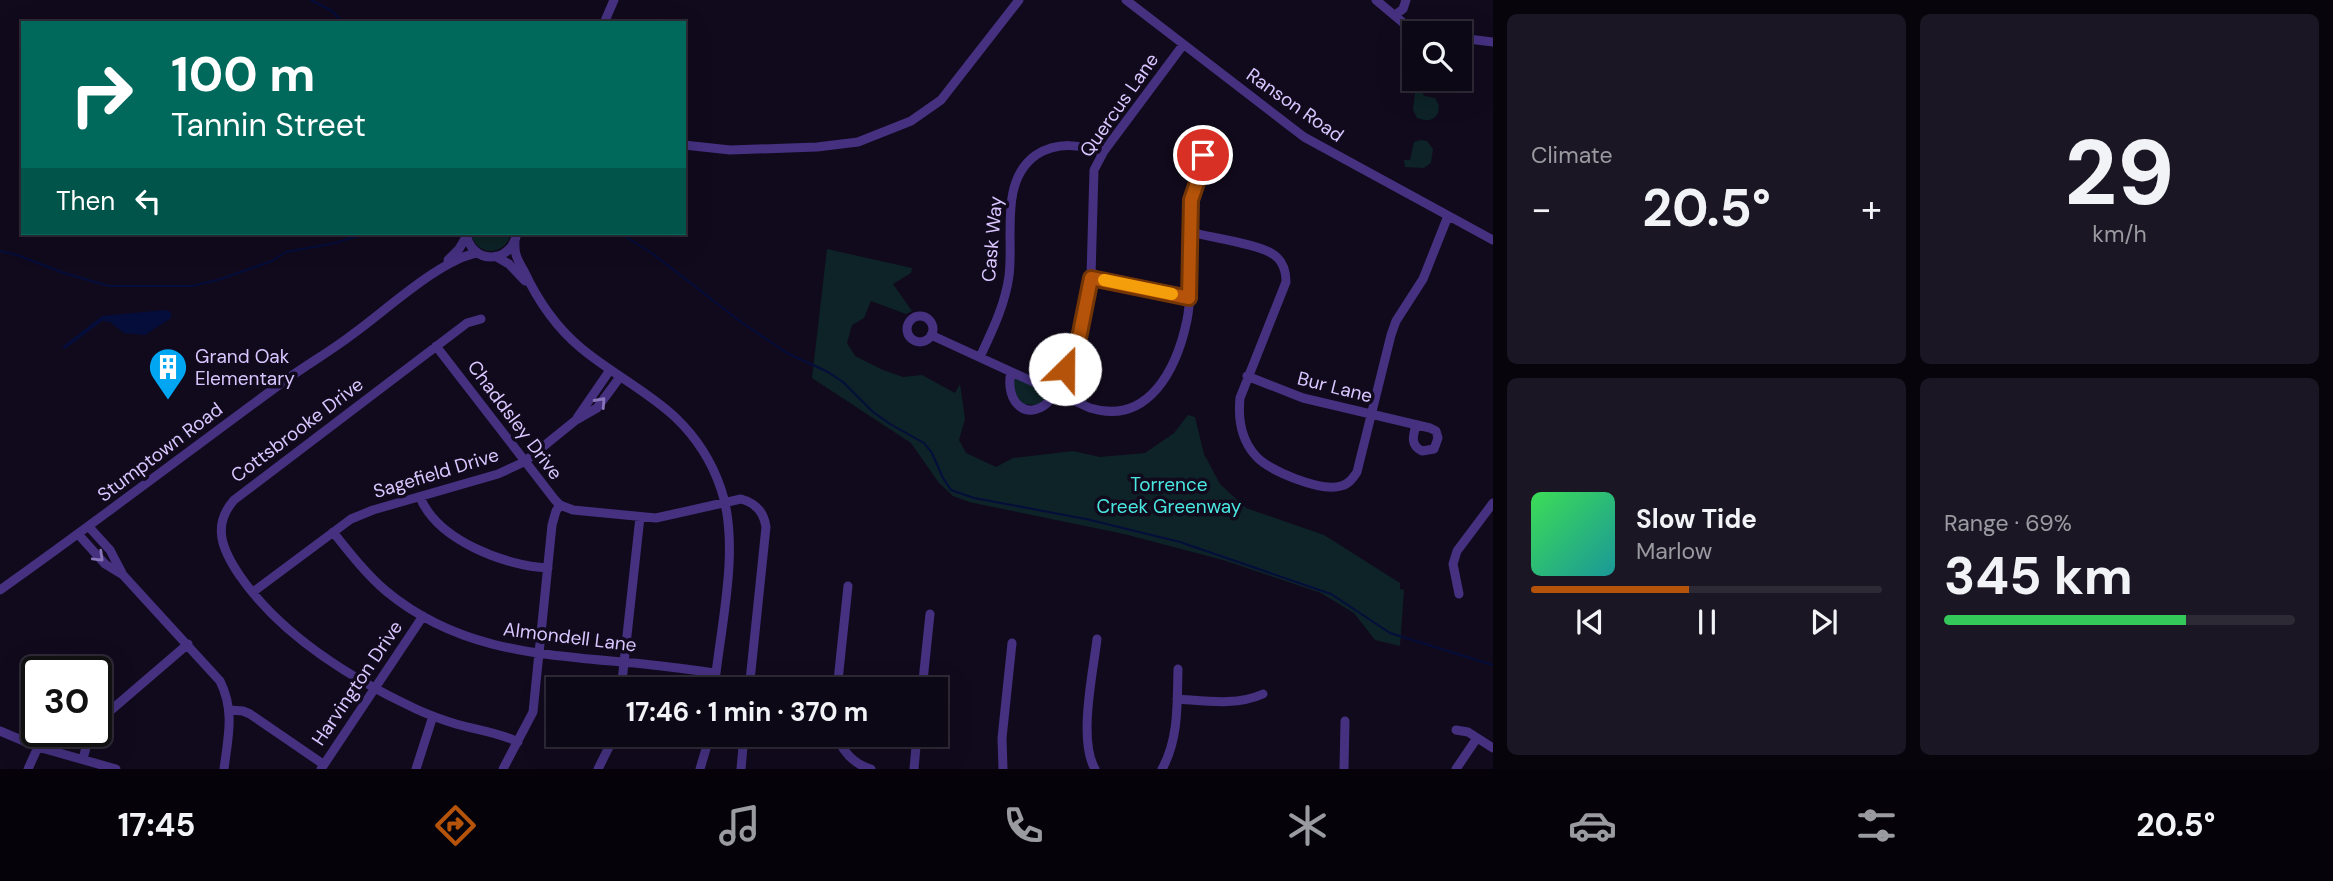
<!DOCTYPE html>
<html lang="en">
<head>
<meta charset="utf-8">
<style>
  :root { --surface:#0d0816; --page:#1b1623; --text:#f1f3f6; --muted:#9a9aa1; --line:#2d2935; --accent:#b45309 }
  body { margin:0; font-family:"DM Sans",sans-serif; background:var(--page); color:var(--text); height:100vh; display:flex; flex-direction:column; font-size:26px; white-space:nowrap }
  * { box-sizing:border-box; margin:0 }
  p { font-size:23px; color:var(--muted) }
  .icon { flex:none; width:38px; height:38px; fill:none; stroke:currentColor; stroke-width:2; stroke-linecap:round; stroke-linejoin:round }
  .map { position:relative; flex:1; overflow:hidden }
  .side { display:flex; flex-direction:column; gap:14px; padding:14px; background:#07040c; width:840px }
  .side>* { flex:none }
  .banner { position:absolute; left:21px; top:21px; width:665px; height:214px; border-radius:0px; box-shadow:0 7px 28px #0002,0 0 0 2px var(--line); background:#00695c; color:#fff; overflow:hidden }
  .fabs { position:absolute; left:1402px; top:21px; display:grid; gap:14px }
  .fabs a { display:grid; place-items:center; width:70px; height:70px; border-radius:0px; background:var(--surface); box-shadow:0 7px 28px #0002,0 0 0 2px var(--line); font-size:35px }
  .speed { position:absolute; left:21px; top:656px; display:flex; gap:14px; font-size:35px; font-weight:700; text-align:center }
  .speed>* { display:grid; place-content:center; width:91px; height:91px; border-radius:50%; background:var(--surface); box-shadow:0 7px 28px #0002,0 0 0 2px var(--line); line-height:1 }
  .speed .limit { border:4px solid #111; border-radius:10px; background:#fff; color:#111 }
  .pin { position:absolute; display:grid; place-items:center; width:60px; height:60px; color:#fff; margin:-30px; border:4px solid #fff; border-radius:50%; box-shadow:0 2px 7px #0007 }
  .me { position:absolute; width:77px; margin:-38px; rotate:23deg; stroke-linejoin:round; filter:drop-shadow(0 0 5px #0008) }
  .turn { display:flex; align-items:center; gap:24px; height:147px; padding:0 35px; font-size:32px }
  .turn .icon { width:91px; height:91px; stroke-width:2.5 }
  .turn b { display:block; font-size:49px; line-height:60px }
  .then { display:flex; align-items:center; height:66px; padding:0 35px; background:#0003; gap:14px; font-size:26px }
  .big { font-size:52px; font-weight:700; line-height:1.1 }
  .side .widget { flex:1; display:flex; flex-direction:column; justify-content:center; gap:10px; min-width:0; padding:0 24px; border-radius:10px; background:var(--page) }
  .side .dial { align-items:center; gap:0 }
  .dial b { font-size:91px; line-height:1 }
  .song { display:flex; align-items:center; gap:21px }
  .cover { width:84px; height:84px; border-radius:10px; background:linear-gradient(135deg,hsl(130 70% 55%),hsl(180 70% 35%)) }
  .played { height:7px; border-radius:4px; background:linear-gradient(90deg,var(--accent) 45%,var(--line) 45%) }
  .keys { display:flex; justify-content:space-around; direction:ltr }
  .heat { display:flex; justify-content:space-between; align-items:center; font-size:38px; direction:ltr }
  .charge { height:10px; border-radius:5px; background:linear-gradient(90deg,#34c759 69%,var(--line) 0) }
  .side .tiles { flex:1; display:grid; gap:14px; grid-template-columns:repeat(2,1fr) }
  .trip { position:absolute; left:546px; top:677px; width:402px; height:70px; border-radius:0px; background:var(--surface); box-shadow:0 7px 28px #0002,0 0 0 2px var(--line); font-weight:700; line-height:70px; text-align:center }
  .menu { display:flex; height:112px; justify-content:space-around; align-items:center; background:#050309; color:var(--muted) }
  .menu .icon { width:49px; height:49px }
  .menu .on { color:var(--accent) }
  .menu b { font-size:32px; color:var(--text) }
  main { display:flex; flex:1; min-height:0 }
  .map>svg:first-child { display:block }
  .green { fill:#0d2327 }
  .water { fill:#050d3b }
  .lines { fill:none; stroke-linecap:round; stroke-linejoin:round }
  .stream { stroke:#050d3b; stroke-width:2 }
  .minor { stroke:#453180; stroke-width:9 }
  .oneway { stroke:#8874b9 }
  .route-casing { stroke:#753606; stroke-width:18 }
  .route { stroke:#b45309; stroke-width:12 }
  .slow { stroke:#f59e0b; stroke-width:12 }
  .labels { text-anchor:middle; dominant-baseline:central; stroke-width:7; stroke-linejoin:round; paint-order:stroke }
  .street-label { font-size:19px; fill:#d9c6ff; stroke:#110a1d }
  .poi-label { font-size:19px; fill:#d9c6ff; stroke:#110a1d; text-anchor:start }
  .park-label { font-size:19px; fill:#4ae7e1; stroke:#110a1d }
</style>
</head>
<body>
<main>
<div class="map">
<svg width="1493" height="769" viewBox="0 0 1493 769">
  <rect width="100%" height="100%" fill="#110a1d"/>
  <path class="green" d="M1416 87H1420L1424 96 1435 98 1439 105 1438 113C1433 122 1426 121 1417 118L1413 110 1415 93 1412 94 1413 89Z
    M1421 140 1427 141 1433 149 1431 163 1424 168 1405 167 1404 160H1410L1414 142Z
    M471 233H511C506 257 476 257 471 233Z
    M827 249 912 268 911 273 893 284 912 311 906 314 871 301 864 318 852 325 847 343 855 356 883 370 903 377 922 375 955 393 960 384 965 419 959 440 966 453 996 467 1013 458 1073 451 1100 457 1145 453 1174 433 1188 415 1195 417 1204 454 1220 484 1246 508 1324 535 1400 583V589L1404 590 1400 646 1375 640 1354 613 1321 593 1223 560 1124 534 969 502 953 496 939 483 911 443 812 378Z
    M1014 377 1048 393 1050 395 1038 405 1022 404 1013 393Z"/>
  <path class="water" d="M165 310 171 312V318L145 335 124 333 110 322 102 321 65 349 62 347 102 316Z"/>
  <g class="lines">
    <path class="stream" d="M311 0 332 11 343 23
      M620 233 653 254 741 322 787 353 828 372 843 382 873 412 890 424 924 443 932 453 943 478 951 490 974 498 1086 519 1180 542 1331 594 1390 633 1493 665
      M0 251 17 255 64 273 109 286H192L221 279 272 261 286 252 335 243 367 233"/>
    <path class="minor" d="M1126 0 1304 137 1493 240
      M1376 0 1407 26 1433 33
      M1395 15 1403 9 1406 0
      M604 23 614 0
      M1460 38 1493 42
      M684 145 730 150 817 147 858 142 911 121 941 100 1019 0
      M1194 167a13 13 0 1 1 26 0a13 13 0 1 1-26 0Z
      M1190 232C1209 237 1257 244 1271 253 1282 259 1286 270 1286 282L1240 398C1238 418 1241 439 1255 455 1268 471 1321 492 1341 486 1349 484 1353 478 1357 472L1391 335 1396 321 1423 279 1448 216
      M466 233C471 265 511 265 517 233
      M515 242C514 255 518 260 524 271 537 299 557 328 581 348 611 373 647 391 675 417 696 437 712 462 721 489 741 547 720 628 714 690
      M497 257 509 264 525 281
      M448 260 459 249 466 237
      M1091 278 1189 298
      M907 329a13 13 0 1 1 26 0a13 13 0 1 1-26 0Z
      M481 319 467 323 234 500C211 526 223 551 240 576 281 635 352 679 416 709 429 715 443 720 456 724 477 730 498 732 518 742
      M931 335 1090 408C1149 426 1177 368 1187 320 1196 276 1179 217 1199 177
      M436 346 555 500 560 505 573 510 656 518 741 499C756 503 764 512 766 527L749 690
      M980 357C992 331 1005 305 1009 276 1014 237 999 181 1036 155 1058 141 1080 145 1103 152
      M1011 372C1004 403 1029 425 1052 398L1079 338 1091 276 1094 170 1104 151 1183 45
      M1247 376 1303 398 1430 428 1436 431 1438 438 1434 449 1422 451C1410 445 1413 436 1416 425
      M577 418 610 370
      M420 497C437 540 505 566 548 568
      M89 527 110 550 122 573
      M333 532C349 552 366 574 386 591 456 649 534 654 621 662 652 664 684 669 716 673
      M78 534 105 564 123 575 220 681C235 711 228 737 224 769
      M0 590C96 522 189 451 283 382 306 365 331 351 353 334 385 311 441 259 477 253
      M253 592 351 519 373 510 498 474 524 462 576 420 597 408 620 377
      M1459 594 1453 564 1457 551 1493 503
      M621 690 640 517
      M837 690 848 586
      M922 690 930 614
      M1177 699C1207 701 1236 706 1263 694
      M230 710 243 711 250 714 323 764
      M96 723 188 644
      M1456 730 1468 732 1493 748
      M0 731 38 747 116 769
      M836 735C843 752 853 764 871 769
      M83 759 90 732
      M28 769 38 747
      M321 769 423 616
      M416 769 433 716
      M503 769 533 712 552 525 556 511 560 505
      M598 769 615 735
      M700 769 710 735
      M741 769 744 735
      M914 769 917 735
      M1003 769 1002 738 1012 643
      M1095 769C1078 740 1093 673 1097 639
      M1162 769C1179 739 1177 703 1178 669
      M1344 769 1345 721
      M1456 769 1477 738"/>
  </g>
  <defs><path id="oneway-chevron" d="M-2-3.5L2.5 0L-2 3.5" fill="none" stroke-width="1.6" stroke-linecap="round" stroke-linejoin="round" transform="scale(1.75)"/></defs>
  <g class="oneway">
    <use href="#oneway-chevron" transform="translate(601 402) rotate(-48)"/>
    <use href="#oneway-chevron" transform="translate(99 557) rotate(44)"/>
  </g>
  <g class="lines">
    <g class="route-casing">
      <path id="route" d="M1065 369 1079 338 1091 278 1189 298 1191 200 1199 177 1195 172V164L1203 155"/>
    </g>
    <use href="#route" class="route"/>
    <path class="slow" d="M1104 280 1172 294"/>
  </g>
  <defs>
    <g id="building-pin" transform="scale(2.0125)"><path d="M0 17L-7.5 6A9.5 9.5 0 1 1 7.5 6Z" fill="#00a6f1" stroke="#110a1d"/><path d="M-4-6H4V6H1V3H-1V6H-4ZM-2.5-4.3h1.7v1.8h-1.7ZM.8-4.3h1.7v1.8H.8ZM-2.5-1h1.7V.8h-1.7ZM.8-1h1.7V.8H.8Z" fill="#fff"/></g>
  </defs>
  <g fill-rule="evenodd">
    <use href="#building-pin" x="168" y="367"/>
  </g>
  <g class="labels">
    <g class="street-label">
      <text transform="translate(1119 105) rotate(-55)">Quercus Lane</text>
      <text transform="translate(1295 105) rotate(35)">Ranson Road</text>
      <text transform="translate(992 239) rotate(-85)">Cask Way</text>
      <text transform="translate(1335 387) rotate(14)">Bur Lane</text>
      <text transform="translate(515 420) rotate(53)">Chaddsley Drive</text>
      <text transform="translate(297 430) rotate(-37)">Cottsbrooke Drive</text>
      <text transform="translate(160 452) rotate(-37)">Stumptown Road</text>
      <text transform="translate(436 473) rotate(-17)">Sagefield Drive</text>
      <text transform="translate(570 637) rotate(7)">Almondell Lane</text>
      <text transform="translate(357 683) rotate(-56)">Harvington Drive</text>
    </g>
    <g class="poi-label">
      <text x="195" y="356">Grand Oak<tspan x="195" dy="22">Elementary</tspan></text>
    </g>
    <g class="park-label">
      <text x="1169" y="484">Torrence<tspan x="1169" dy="22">Creek Greenway</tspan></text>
    </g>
  </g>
</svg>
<div class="fabs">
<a><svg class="icon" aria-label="search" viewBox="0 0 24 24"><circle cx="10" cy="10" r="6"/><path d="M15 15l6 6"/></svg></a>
</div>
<div class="speed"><div class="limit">30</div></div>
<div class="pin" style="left:1203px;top:155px;background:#d93025"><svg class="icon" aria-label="arrive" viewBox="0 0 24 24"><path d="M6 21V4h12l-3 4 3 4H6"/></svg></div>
<svg class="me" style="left:1065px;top:369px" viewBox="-20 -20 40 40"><circle r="19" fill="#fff"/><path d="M0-13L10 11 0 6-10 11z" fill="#b45309"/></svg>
<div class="trip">17:46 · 1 min · 370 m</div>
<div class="banner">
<div class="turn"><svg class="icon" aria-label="right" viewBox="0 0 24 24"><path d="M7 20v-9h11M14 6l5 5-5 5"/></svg><div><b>100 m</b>Tannin Street</div></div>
<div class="then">Then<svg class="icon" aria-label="left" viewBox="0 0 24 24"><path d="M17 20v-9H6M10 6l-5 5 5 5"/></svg></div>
</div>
</div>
<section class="side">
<div class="tiles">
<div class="widget"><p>Climate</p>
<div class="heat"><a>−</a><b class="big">20.5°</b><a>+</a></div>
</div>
<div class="widget dial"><b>29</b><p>km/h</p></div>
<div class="widget">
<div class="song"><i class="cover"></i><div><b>Slow Tide</b><p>Marlow</p></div></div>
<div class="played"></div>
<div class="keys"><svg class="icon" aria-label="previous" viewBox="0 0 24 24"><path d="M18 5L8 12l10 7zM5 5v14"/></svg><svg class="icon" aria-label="pause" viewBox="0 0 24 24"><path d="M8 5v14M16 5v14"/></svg><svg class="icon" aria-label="next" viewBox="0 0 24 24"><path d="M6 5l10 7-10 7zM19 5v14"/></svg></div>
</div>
<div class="widget"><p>Range · 69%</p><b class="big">345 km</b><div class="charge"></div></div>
</div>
</section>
</main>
<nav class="menu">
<b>17:45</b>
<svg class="icon on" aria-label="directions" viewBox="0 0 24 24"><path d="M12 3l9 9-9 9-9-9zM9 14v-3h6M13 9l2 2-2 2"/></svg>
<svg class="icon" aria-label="music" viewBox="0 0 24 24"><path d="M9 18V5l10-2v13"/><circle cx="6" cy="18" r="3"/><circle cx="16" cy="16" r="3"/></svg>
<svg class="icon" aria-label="phone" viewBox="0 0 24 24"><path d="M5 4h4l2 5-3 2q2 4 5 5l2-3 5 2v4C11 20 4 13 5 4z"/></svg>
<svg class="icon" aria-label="climate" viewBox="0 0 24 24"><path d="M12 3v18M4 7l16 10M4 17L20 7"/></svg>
<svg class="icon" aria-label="car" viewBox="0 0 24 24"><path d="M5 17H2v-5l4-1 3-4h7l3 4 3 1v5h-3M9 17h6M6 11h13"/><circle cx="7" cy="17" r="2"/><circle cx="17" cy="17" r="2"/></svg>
<svg class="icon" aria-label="filters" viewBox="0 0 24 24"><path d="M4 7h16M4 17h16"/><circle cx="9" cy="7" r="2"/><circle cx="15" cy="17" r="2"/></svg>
<b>20.5°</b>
</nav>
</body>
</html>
